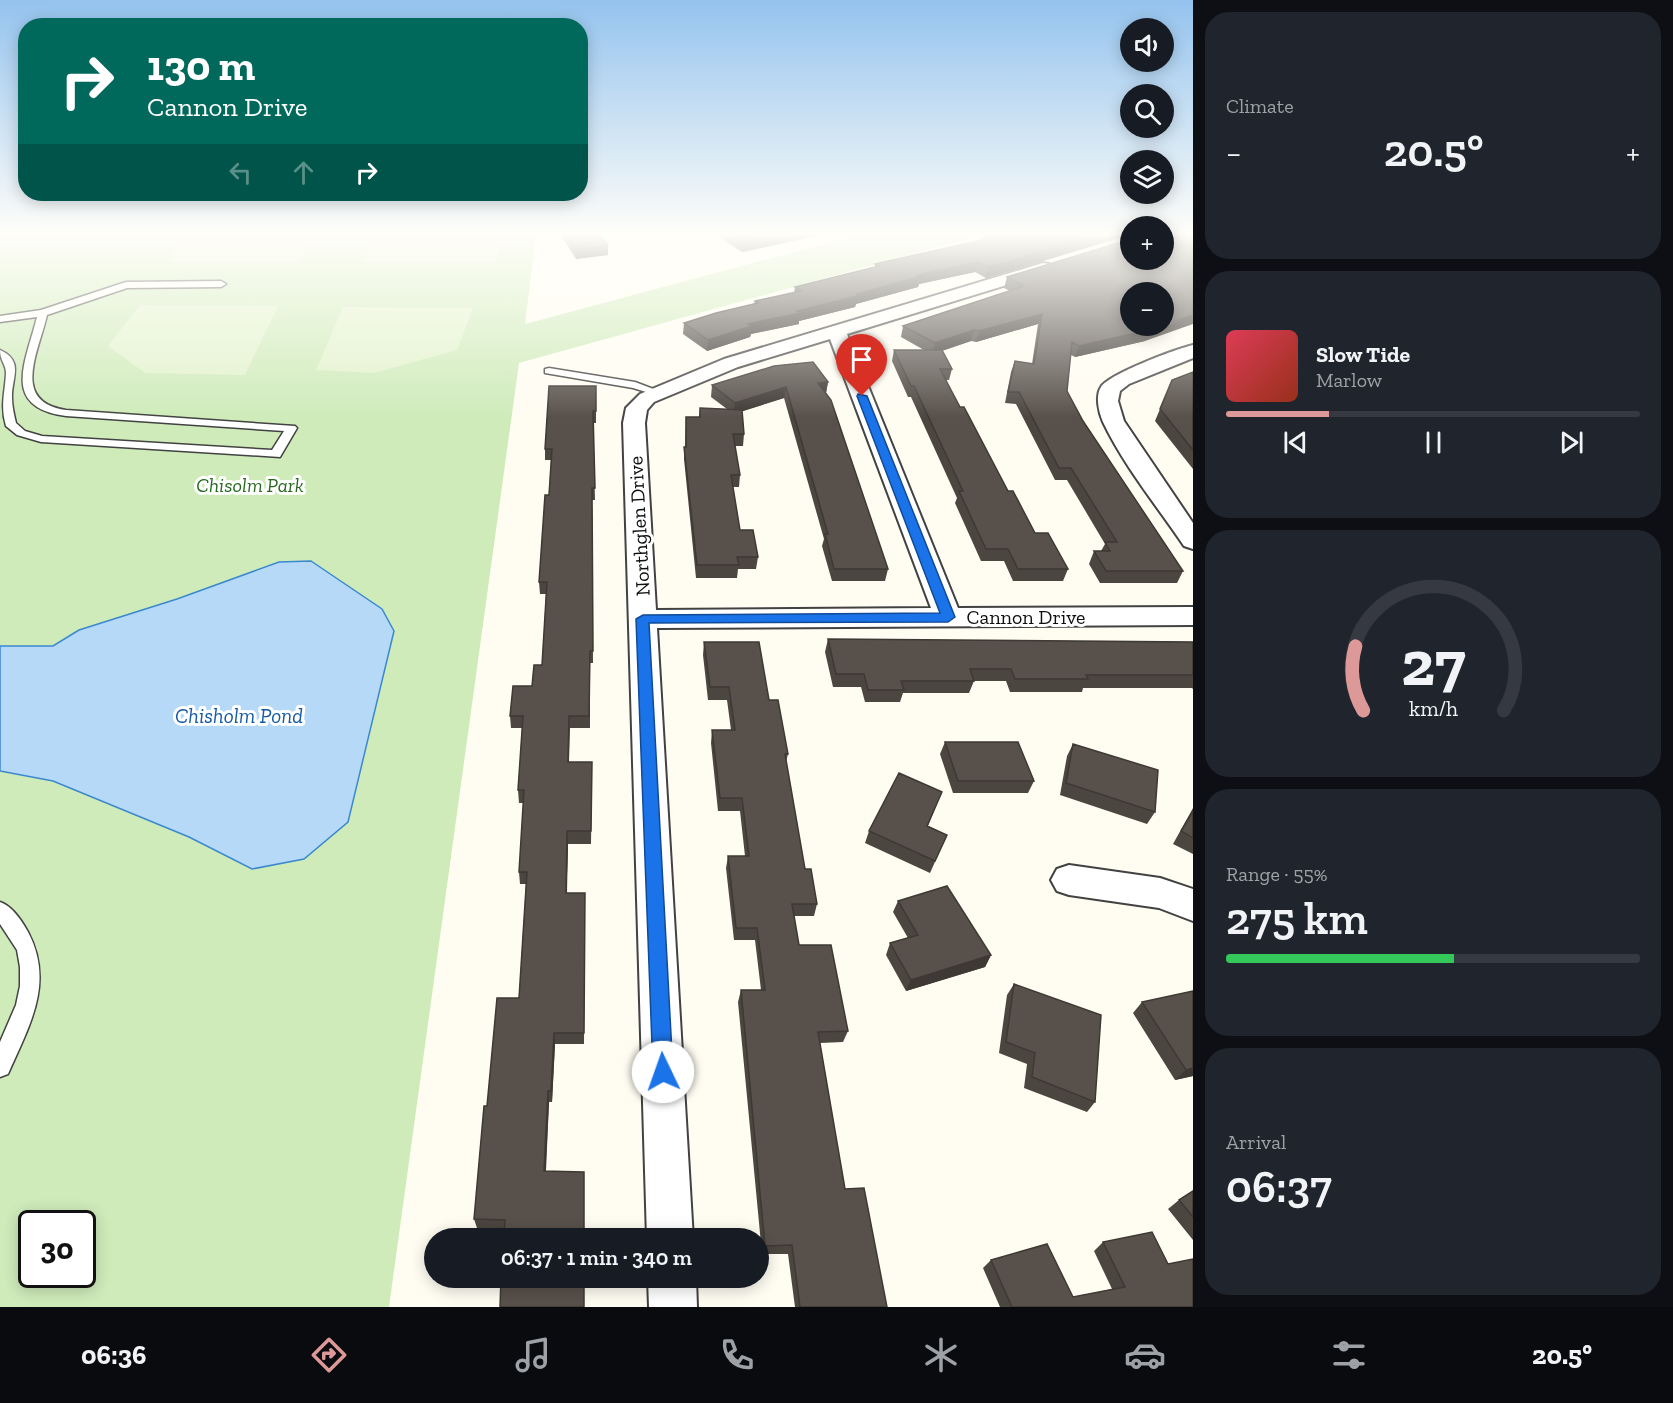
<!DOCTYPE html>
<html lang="en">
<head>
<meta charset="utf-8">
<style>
  :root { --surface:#171b24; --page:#20242c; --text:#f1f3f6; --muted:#9ea1a6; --line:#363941; --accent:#dc9998 }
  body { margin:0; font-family:"Zilla Slab",serif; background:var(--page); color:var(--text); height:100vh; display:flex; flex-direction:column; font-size:22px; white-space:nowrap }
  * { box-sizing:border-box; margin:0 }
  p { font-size:20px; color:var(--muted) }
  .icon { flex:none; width:33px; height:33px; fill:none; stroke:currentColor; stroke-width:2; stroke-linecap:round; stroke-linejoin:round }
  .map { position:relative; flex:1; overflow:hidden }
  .panel { display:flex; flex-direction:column; gap:12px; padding:12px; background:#0d0f14; width:480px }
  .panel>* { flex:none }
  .top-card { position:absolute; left:18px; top:18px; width:570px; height:183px; border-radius:24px; box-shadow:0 3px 15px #0003; background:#00695c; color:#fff; overflow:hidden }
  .controls { position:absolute; left:1120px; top:18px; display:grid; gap:12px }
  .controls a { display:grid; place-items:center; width:54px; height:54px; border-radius:50%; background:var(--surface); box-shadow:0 3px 15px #0003; font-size:30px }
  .speed { position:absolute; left:18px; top:1210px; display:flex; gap:12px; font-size:30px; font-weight:700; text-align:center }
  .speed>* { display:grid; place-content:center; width:78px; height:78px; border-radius:50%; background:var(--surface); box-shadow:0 3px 15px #0003; line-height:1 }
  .speed .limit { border:3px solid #111; border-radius:9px; background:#fff; color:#111 }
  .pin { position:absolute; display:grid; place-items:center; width:51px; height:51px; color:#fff; margin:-62px -26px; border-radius:50% 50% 50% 0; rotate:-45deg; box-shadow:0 0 6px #0007 }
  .pin .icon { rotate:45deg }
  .me { position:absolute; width:66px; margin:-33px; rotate:357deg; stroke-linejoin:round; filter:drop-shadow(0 0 4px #0008) }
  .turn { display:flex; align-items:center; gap:21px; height:126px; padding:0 30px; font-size:27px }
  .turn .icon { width:78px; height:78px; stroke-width:2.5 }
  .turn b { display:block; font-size:42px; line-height:51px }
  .lanes { display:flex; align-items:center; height:57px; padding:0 30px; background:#0003; justify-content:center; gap:30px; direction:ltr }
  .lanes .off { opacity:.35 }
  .big { font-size:45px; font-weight:600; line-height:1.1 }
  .panel .tile { flex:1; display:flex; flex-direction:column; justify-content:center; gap:9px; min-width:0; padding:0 21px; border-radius:24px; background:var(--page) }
  .panel .dial { align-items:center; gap:0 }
  .dial svg { height:156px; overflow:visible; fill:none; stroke:var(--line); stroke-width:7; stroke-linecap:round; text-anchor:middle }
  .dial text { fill:var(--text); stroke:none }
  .song { display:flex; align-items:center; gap:18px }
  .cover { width:72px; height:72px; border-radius:9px; background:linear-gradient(135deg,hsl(350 70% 55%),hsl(10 70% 35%)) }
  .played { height:6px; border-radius:3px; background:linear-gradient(90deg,var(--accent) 25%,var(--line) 25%) }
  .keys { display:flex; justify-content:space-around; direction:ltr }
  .heat { display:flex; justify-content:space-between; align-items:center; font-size:33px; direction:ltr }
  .charge { height:9px; border-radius:4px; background:linear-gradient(90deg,#34c759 55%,var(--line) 0) }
  .trip { position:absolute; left:424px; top:1228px; width:345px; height:60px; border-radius:30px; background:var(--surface); box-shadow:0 3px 15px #0003; font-weight:600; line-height:60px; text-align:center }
  .menu { display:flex; height:96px; justify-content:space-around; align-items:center; background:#090b0e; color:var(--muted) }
  .menu .icon { width:42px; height:42px }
  .menu .active { color:var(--accent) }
  .menu b { font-size:27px; color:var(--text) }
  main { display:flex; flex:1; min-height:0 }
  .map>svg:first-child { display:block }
  .green { fill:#cfebba; fill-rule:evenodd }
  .pitch { fill:#e2f2cc }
  .water { fill:#b6d9f7; stroke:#3b88cf; stroke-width:1.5 }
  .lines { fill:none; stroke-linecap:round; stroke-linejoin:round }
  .service-casing { stroke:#424242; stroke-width:3 }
  .minor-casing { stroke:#424242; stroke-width:4 }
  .service { fill:#fff; fill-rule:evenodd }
  .minor { fill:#fff; fill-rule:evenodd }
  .wall { fill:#4c4640 }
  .shaded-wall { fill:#3e3934 }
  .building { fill:#58514b; stroke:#3e3934; stroke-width:1.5 }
  .route { fill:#1a73e8; stroke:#114b97; stroke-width:1.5 }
  .labels { text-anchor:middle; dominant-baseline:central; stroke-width:6; stroke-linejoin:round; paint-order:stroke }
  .park-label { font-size:20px; font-style:italic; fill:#27691e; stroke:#fff }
  .street-label { font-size:20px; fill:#0f0f0f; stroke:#fff }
  .water-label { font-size:21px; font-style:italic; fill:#165aa4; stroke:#fff }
</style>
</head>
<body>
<main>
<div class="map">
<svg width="1193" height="1307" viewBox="0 0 1193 1307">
  <rect width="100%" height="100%" fill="#fffdf2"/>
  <path class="green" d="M0 235H536L525 324 858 235H981L519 363 389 1307H0ZM32 1224H82V1275H32Z"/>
  <path class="pitch" d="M190 235H316L299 262H169L178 240Z
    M376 235H499L505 237 494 263 362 262Z
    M140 305 278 306 245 375 145 373 108 346Z
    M343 307 473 308 457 350 374 373 316 370Z"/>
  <path class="water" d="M311 561 382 609 394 631 348 822 304 859 252 869 189 837 53 781 0 771V646H53L79 630 177 599 279 562Z"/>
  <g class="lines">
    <g class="service-casing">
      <path id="service" d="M126 282 221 281 226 284 221 287 127 288 47 315C39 351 10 402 66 410L295 426 297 428 280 457 41 442 17 435 6 426C0 406 5 393 6 373 6 364 0 361 0 350 25 361 11 379 12 398 12 406 14 415 16 423L25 431 42 436 272 450 284 431 66 416C0 407 26 362 37 317L0 322V316L41 310Z
        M549 368 635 382 664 393 659 396 633 388 545 373V369Z
        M0 902C12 906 22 921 28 932 55 983 29 1026 8 1074L0 1077V1042L16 1005 20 986V967L17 950 0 924Z"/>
    </g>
    <g class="minor-casing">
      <path id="minor" d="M1043 263 1049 264 1052 268 1049 272 847 334 958 608 1193 607V625L657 628 693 1239H647L623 423 626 408 640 394 724 359ZM830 339 931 608 656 610 645 423 647 410 654 402 738 367Z
        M1193 345V358L1129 384 1120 391 1118 401 1124 421 1193 523V549L1184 546C1157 506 1124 466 1103 422 1099 413 1095 396 1101 387 1109 374 1176 349 1193 345Z
        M1069 865 1160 878 1193 889V921L1159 908 1069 895 1057 891 1051 880 1057 869Z
        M648 1278H696L697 1307H649Z"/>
    </g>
    <use href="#service" class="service"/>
    <use href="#minor" class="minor"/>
  </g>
  <path class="wall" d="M561 235H601L608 245V255L576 259 562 237Z
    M716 235H820L742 252Z
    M984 235H1129L986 278 975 272 919 284 918 287 856 304 855 307 799 321V324L751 334 750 337 707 351 683 334 684 323 754 304 755 301 794 293 795 287 875 267V264L983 240Z
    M1007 277 1145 341 1075 357 1071 355 1067 391 1083 421 1183 571 1177 583H1100L1089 564 1094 551H1101L1105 544 1067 480H1055L1016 404 1005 403 1011 372 1015 361 1032 364 1038 324 976 342 971 341 942 351 952 369 949 380H946L960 407 1008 491 1035 533 1068 569 1063 581H1013L1004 561H981L955 503 957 498 911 397H908L892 361 894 350H924L901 337 903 326 1010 291 1004 288Z
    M1193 372V469L1155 421 1172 380Z
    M828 382 826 393 888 569 885 581H832L822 546 824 539 784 398 742 411 744 434 743 446H735L740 475 739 487H733L740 530 758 557 756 569H738L737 578H696L684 459V447H685L686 417H699L700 408 727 409 711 397 712 385Z
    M596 386V423H593L595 500H592L593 663H590V728H570L569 762 592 774 591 844H568L567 893H585L584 1044H555L552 1102H549L546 1171 504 1228H477L474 1219 487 1106 519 998 526 884H520L519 872 524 803H519L518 790 522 728H511L510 716 532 686 542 665 546 594H540L539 582 549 495 551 460H545V449Z
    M828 639 1193 642V689L1192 688H1083L1082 692H1010L1006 681H974L969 693H903L900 702H865L861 687H833L825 652Z
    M704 642 769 700 788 754 786 762 805 869 817 904 814 916H794L799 945 848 1031 843 1042 820 1043 845 1189 887 1307H795L788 1254H762L738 1002 741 990H761L755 940H734L726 868 728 856H745L740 811H718L711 743 712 730H731L727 700H708L703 655Z
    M945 742 1034 781 1028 793H953L940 754Z
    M1073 744 1155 812 1147 824 1060 795 1067 756Z
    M937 804 928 826 947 835 930 873 865 843 869 831Z
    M1193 808V854L1173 844Z
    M898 901 991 955 985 967 906 991 886 955 890 943 908 938 893 912Z
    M1014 984 1095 1102 1087 1112 1024 1088 1027 1064 999 1053 1007 995Z
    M1142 1002 1193 1076 1175 1080 1133 1013Z
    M1193 1191V1240L1168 1209 1179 1200Z
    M1103 1242 1168 1264 1193 1307H1000L983 1268 991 1260 1073 1297 1112 1289 1094 1251Z"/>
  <path class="shaded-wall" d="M774 235H820L742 252 743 242Z
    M1098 235H1129L986 278 989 267Z
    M608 245V255L576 259V249Z
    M978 262 975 272 919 284 918 287 856 304 855 307 799 321V324L751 334 750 337 707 351 708 340 748 324 857 294 917 275Z
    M1042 314 1038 324 976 342 979 331Z
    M1193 315V324L1145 341 1075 357 1079 346 1164 326Z
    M974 330 971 341 932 354 935 343Z
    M828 382 826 393 818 383Z
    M786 387 784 398 734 414 735 403Z
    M567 831 568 844 566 905V893Z
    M991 955 985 967 906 991 911 980Z
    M554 1033 555 1044 552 1102 551 1091Z
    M1193 1068V1076L1175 1080 1186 1070Z
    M548 1091 549 1102 545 1181 544 1171Z"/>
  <path class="building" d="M567 235H601L608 245 576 249Z
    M733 235H774L743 242Z
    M986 235H1098L989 267 978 262 917 275 921 276 857 294V296L797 311 800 313 748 324 752 326 708 340 684 323 716 313 758 303 755 301 801 291 795 287 879 266 875 264 991 238Z
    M1164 235H1193V315L1164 325V292H1131V326H1162L1149 330 1079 346 1072 342 1067 391 1083 421 1183 571H1106L1094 551H1110L1105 542H1117L1071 468H1059L1019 392H1008L1015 361 1034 364 1042 314 979 331 974 330 935 343 903 326 1024 286 1007 277 1131 239V260H1164Z
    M894 350H942L952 369H940L960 407H964L1008 491H1013L1035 533H1048L1068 569H1018L1008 549H986L959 491H963L914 386H911Z
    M813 362 828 382 818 383 831 400 888 569H834L825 534H828L786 387 735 403 712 385 774 366Z
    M1193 372V450L1160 409 1172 380Z
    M549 386H596V411H593L595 488H592L593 651H590L589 716H569L568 762H592L591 831H567L566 893H585L584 1033H554L551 1091H548L544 1171 584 1172V1239H504L505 1220 474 1219 484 1106H487L497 998H519L527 872H519L524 790H518L523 716H510L513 686H532L534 665H542L547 582H539L545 495H549L552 449H545Z
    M700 408 742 410 744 434H733L740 475H731L740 530H753L758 557H737L739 565H697L684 447H686V417H700Z
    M828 639 1193 642V675H1086L1088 679H1015L1011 669H970L974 681H901L904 690H868L864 674H836Z
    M704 642H759L769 700H778L788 754H785L805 869H811L817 904H792L799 945H831L848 1031 818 1032 845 1189 864 1188 887 1307H800L792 1245 765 1246 741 990H765L757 928H736L728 856H749L742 798H720L712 730H735L729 687H710Z
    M945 742H1018L1034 781H958Z
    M1073 744 1158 770 1155 812 1066 783Z
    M899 773 942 792 927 826 947 835 935 861 869 831Z
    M1193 811V838L1181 831Z
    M947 886 991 955 911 980 890 943 918 935 898 901Z
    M1014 984 1101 1015 1095 1102 1032 1077 1035 1053 1006 1042Z
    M1193 991V1068L1186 1070 1142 1002Z
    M1193 1191V1217L1179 1200Z
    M1152 1232 1168 1264 1193 1259V1307H1012L991 1260 1047 1244 1073 1297 1125 1287 1103 1242Z
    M501 1278H584V1307H500Z"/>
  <linearGradient id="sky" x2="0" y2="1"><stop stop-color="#94c3ee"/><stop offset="0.56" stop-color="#fffef9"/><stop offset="1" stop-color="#fffef9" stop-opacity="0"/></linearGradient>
  <rect width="1193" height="418" fill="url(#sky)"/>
  <path class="route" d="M858 394 867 396 955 617 948 622 649 623 673 1072 670 1079 663 1082 656 1079 653 1072 636 619 643 615 940 613 857 396Z"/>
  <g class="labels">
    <g class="park-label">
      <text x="250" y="485">Chisolm Park</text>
    </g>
    <g class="street-label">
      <text transform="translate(639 526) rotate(-93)">Northglen Drive</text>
      <text x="1026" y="617">Cannon Drive</text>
    </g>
    <g class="water-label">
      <text x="239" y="715">Chisholm Pond</text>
    </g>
  </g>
</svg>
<div class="controls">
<a><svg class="icon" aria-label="sound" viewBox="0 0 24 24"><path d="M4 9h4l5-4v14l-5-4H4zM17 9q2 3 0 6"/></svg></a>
<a><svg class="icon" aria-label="search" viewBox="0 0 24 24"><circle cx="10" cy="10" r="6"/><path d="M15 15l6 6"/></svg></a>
<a><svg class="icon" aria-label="layers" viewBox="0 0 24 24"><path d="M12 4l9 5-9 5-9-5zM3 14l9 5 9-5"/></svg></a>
<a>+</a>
<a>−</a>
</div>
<div class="speed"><div class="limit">30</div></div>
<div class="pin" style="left:862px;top:396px;background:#d93025"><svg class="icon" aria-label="arrive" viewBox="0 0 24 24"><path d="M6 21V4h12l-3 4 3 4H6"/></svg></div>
<svg class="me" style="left:663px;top:1072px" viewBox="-20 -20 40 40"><circle r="19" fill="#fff"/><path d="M0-13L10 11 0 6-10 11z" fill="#1a73e8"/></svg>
<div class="trip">06:37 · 1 min · 340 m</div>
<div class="top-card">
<div class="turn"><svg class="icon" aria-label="right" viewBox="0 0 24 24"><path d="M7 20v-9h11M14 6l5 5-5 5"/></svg><div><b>130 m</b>Cannon Drive</div></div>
<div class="lanes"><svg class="icon off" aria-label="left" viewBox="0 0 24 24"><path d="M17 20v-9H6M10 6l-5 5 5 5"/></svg><svg class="icon off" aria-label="ahead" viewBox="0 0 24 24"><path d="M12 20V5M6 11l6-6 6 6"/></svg><svg class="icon" aria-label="right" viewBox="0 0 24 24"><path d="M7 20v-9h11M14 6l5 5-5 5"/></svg></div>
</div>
</div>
<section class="panel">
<div class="tile"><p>Climate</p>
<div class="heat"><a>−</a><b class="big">20.5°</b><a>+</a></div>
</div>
<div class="tile">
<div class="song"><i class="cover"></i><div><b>Slow Tide</b><p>Marlow</p></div></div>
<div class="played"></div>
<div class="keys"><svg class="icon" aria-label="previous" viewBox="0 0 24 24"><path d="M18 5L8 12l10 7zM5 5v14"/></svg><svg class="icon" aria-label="pause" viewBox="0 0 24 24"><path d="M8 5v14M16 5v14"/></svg><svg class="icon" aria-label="next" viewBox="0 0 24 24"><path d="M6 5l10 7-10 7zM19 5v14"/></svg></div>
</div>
<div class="tile dial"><svg viewBox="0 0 100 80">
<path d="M14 69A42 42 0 1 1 86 69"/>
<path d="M14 69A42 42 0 0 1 10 36" stroke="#dc9998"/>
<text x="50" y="56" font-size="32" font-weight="700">27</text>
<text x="50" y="72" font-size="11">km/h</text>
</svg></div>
<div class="tile"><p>Range · 55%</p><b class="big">275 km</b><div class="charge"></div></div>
<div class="tile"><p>Arrival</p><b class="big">06:37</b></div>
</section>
</main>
<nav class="menu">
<b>06:36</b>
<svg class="icon active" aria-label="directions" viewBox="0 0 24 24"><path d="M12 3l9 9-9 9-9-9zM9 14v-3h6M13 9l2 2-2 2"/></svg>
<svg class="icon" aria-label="music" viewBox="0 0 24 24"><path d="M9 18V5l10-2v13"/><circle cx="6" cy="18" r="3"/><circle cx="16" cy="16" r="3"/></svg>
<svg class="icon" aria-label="phone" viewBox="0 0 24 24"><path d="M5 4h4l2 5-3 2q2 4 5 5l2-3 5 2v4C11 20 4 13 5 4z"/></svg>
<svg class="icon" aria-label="climate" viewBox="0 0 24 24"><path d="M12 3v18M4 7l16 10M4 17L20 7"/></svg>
<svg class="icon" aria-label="car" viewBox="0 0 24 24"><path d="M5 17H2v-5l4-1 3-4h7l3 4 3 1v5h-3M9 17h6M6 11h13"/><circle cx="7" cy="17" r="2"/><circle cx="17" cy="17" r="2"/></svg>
<svg class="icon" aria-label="filters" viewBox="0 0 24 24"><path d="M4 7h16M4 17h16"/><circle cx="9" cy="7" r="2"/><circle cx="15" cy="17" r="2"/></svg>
<b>20.5°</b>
</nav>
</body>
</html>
